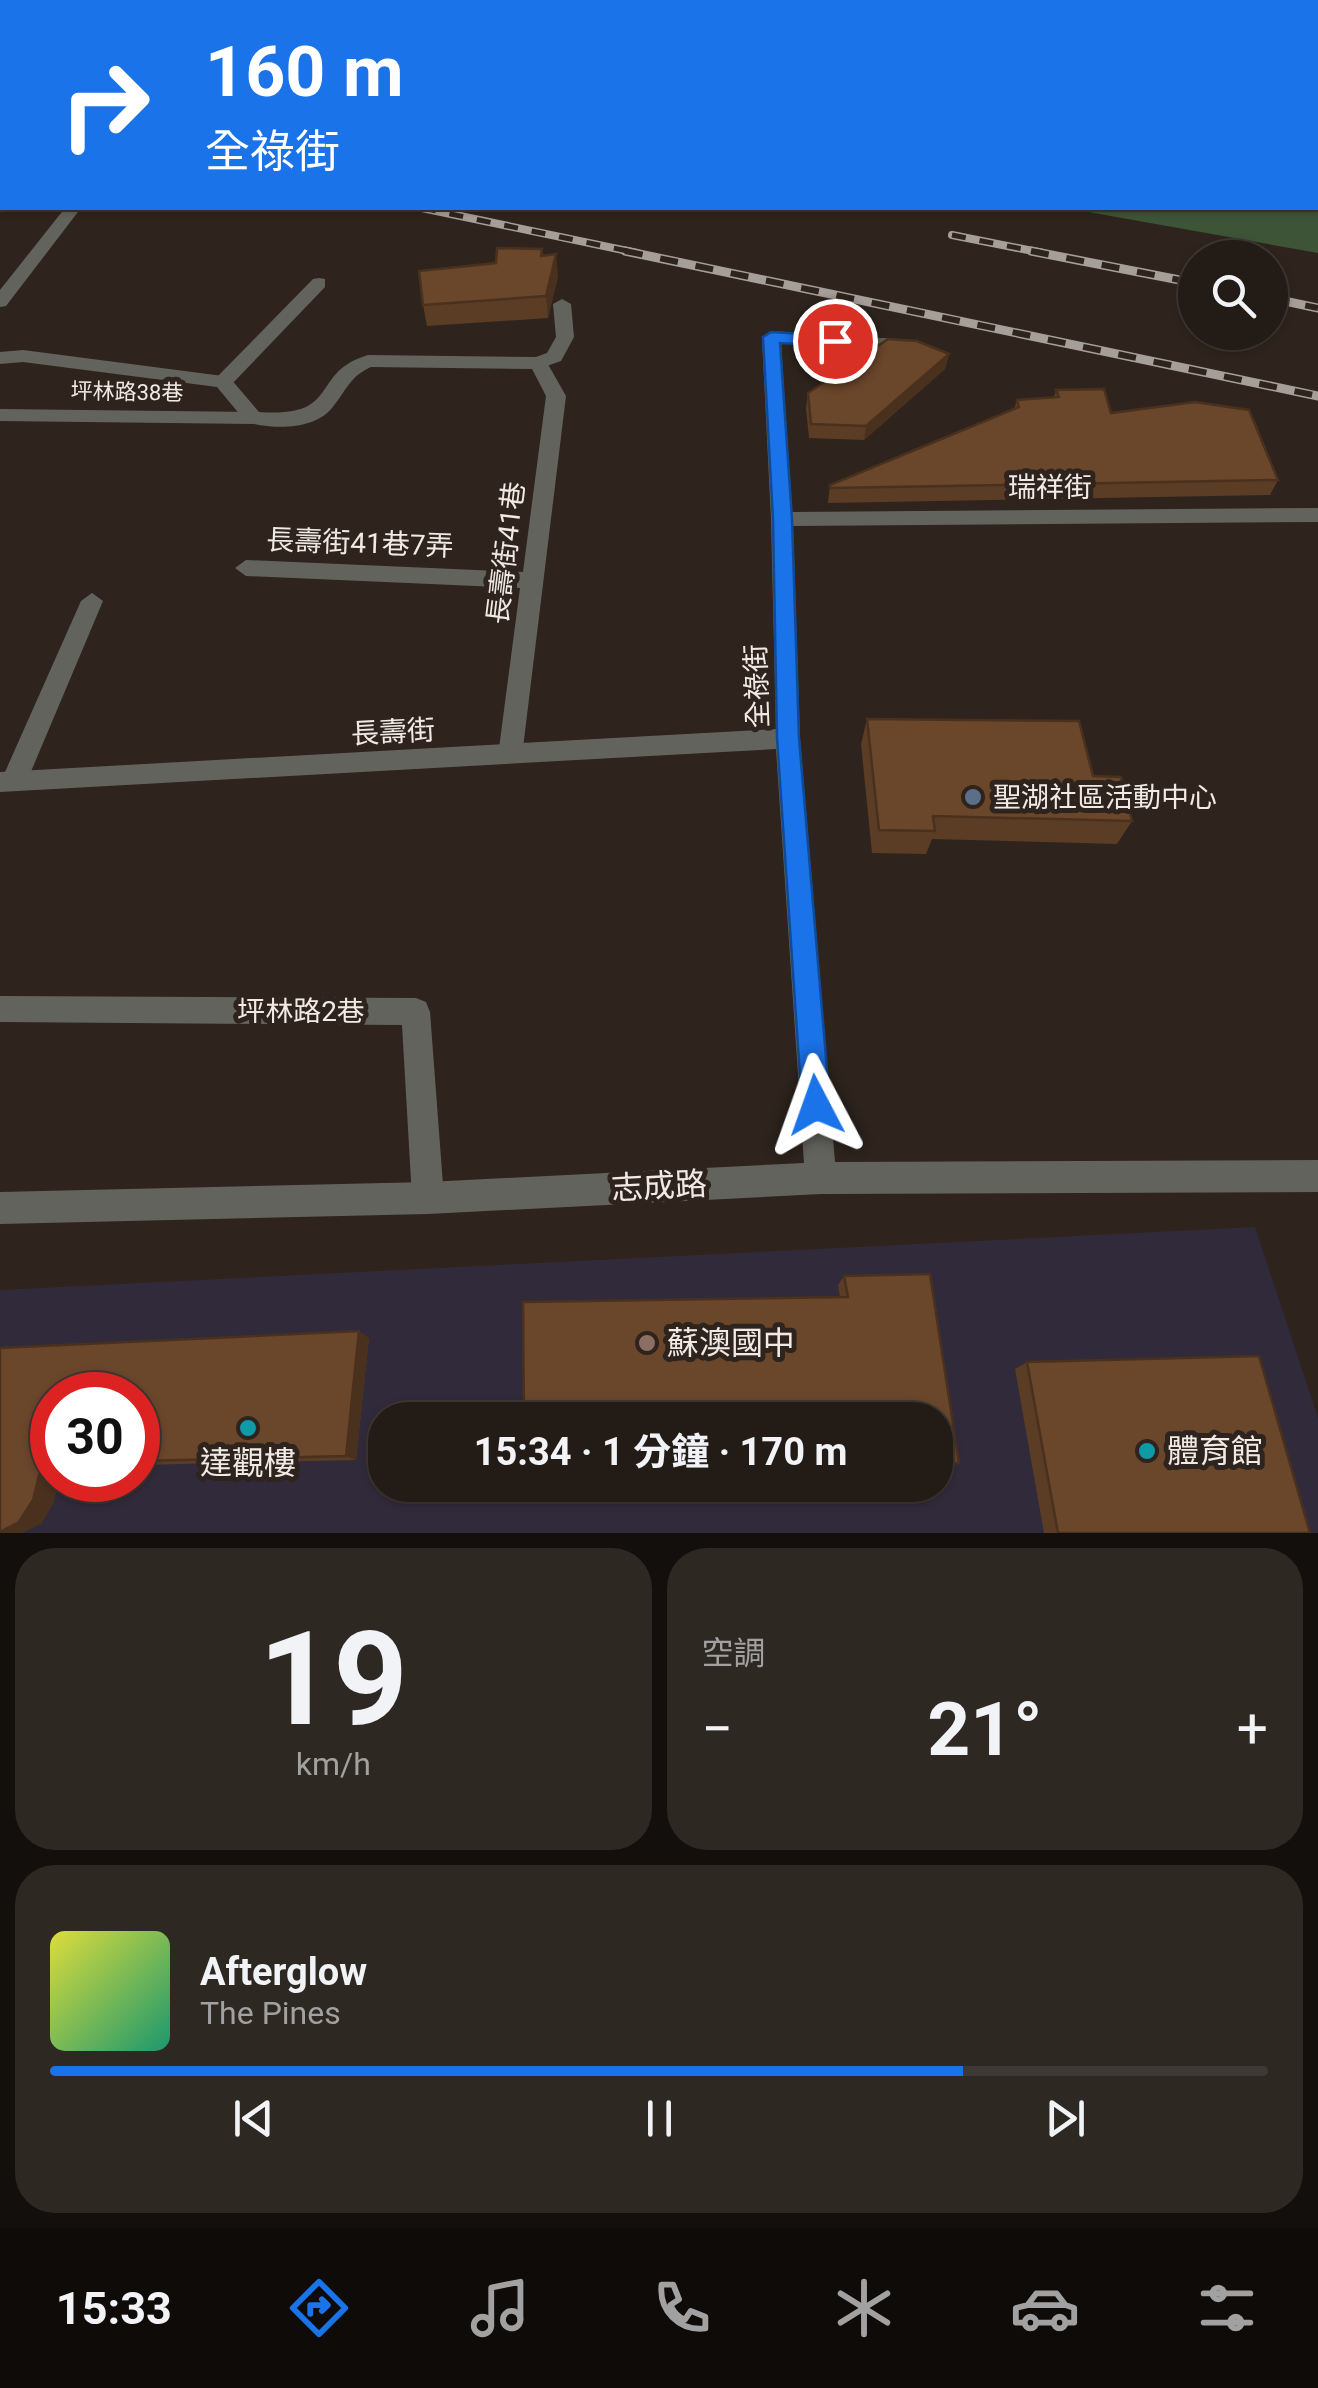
<!DOCTYPE html>
<html lang="zh-TW">
<head>
<meta charset="utf-8">
<style>
  :root { --surface:#221b16; --page:#2e2823; --text:#f1f3f6; --muted:#a2a1a1; --line:#3f3935; --accent:#1a73e8 }
  body { margin:0; font-family:Roboto,"Noto Sans TC",sans-serif; background:var(--page); color:var(--text); height:100vh; display:flex; flex-direction:column; font-size:38px; white-space:nowrap }
  * { box-sizing:border-box; margin:0 }
  p { font-size:32px; color:var(--muted) }
  .icon { flex:none; width:55px; height:55px; fill:none; stroke:currentColor; stroke-width:2; stroke-linecap:round; stroke-linejoin:round }
  .map { position:relative; height:1533px; overflow:hidden }
  .panel { display:flex; flex-direction:column; gap:15px; padding:15px; background:#130f0c; flex:1 }
  .panel>* { flex:none }
  .hud { position:absolute; left:0px; top:0px; width:1320px; height:210px; box-shadow:0 2px 8px #0004,0 0 0 2px var(--line); background:#1a73e8; color:#fff; overflow:hidden }
  .buttons { position:absolute; left:1178px; top:240px; display:grid; gap:20px }
  .buttons a { display:grid; place-items:center; width:110px; height:110px; border-radius:50%; background:var(--surface); box-shadow:0 2px 8px #0004,0 0 0 2px var(--line); font-size:50px }
  .speed { position:absolute; left:30px; top:1372px; display:flex; gap:20px; font-size:50px; font-weight:700; text-align:center }
  .speed>* { display:grid; place-content:center; width:130px; height:130px; border-radius:50%; background:var(--surface); box-shadow:0 2px 8px #0004,0 0 0 2px var(--line); line-height:1 }
  .speed .limit { border:15px solid #d22; background:#fff; color:#111 }
  .pin { position:absolute; display:grid; place-items:center; width:85px; height:85px; color:#fff; margin:-42px; border:5px solid #fff; border-radius:50%; box-shadow:0 2px 10px #0007 }
  .me { position:absolute; width:110px; margin:-55px; rotate:356deg; stroke-linejoin:round; filter:drop-shadow(0 0 8px #0008) }
  .turn { display:flex; align-items:center; gap:35px; height:210px; padding:0 40px; font-size:45px }
  .turn .icon { width:130px; height:130px; stroke-width:2.5 }
  .turn b { display:block; font-size:70px; line-height:85px }
  .big { font-size:75px; font-weight:700; line-height:1.1 }
  .panel .tile { flex:1; display:flex; flex-direction:column; justify-content:center; gap:15px; min-width:0; padding:0 35px; border-radius:40px; background:var(--page) }
  .panel .dial { align-items:center; gap:0 }
  .dial b { font-size:130px; line-height:1 }
  .song { display:flex; align-items:center; gap:30px }
  .cover { width:120px; height:120px; border-radius:15px; background:linear-gradient(135deg,hsl(60 70% 55%),hsl(160 70% 35%)) }
  .played { height:10px; border-radius:5px; background:linear-gradient(90deg,var(--accent) 75%,var(--line) 75%) }
  .keys { display:flex; justify-content:space-around; direction:ltr }
  .heat { display:flex; justify-content:space-between; align-items:center; font-size:55px; direction:ltr }
  .panel .tiles { flex:1; display:grid; gap:15px; grid-template-columns:1fr 1fr }
  .tile:last-child { grid-column:span 2 }
  .trip { position:absolute; left:368px; top:1402px; width:585px; height:100px; border-radius:40px; background:var(--surface); box-shadow:0 2px 8px #0004,0 0 0 2px var(--line); font-weight:700; line-height:100px; text-align:center }
  .tab-bar { display:flex; height:160px; justify-content:space-around; align-items:center; background:#0e0b09; color:var(--muted) }
  .tab-bar .icon { width:70px; height:70px }
  .tab-bar .selected { color:var(--accent) }
  .tab-bar b { font-size:45px; color:var(--text) }
  .map>svg:first-child { display:block }
  .education { fill:#312a3a; fill-rule:evenodd }
  .green { fill:#3d5437 }
  .lines { fill:none; stroke-linecap:round; stroke-linejoin:round }
  .lane { fill:#63635d; fill-rule:evenodd }
  .street { fill:#63635d; fill-rule:evenodd }
  .rail-far1-casing { stroke:#a69e98; stroke-width:8 }
  .rail-casing { stroke:#a69e98; stroke-width:9 }
  .rail-far1 { stroke:#2e241d; stroke-width:5; stroke-dasharray:14; stroke-linecap:butt }
  .rail { stroke:#2e241d; stroke-width:6; stroke-dasharray:18; stroke-linecap:butt }
  .wall { fill:#5b3c25 }
  .shaded-wall { fill:#4a311e }
  .building { fill:#6a462b; stroke:#4a311e; stroke-width:2.5 }
  .route { fill:#1a73e8; stroke:#114b97; stroke-width:2.5 }
  .service-dot { fill:#5c6f8a; stroke:#2e241d; stroke-width:4 }
  .education-dot { fill:#8d6e63; stroke:#2e241d; stroke-width:4 }
  .culture-dot { fill:#0f9aa8; stroke:#2e241d; stroke-width:4 }
  .labels { text-anchor:middle; dominant-baseline:central; stroke-width:10; stroke-linejoin:round; paint-order:stroke }
  .far-street-label { font-size:22px; fill:#f0e9e4; stroke:#2e241d }
  .street-label { font-size:28px; fill:#f0e9e4; stroke:#2e241d }
  .poi-label { font-size:28px; fill:#f0e9e4; stroke:#2e241d; text-anchor:start }
  .near-street-label { font-size:32px; fill:#f0e9e4; stroke:#2e241d }
  .near-poi-label { font-size:32px; fill:#f0e9e4; stroke:#2e241d; text-anchor:start }
</style>
</head>
<body>
<div class="map">
<svg width="1318" height="1533" viewBox="0 0 1318 1533">
  <rect width="100%" height="100%" fill="#2e241d"/>
  <path class="education" d="M1255 1227 1318 1418V1533H0V1290ZM52 1395H138V1480H52ZM385 1420H935V1485H385Z"/>
  <path class="green" d="M493 0H1318V253L1066 208H1318V2H488Z"/>
  <g class="lines">
    <path class="lane" d="M319 278 325 279V287L230 386H216V378L313 279Z
      M538 357 545 359 566 396 522 756 519 763H501L498 756 520 588 246 576 235 568 246 560 523 572 546 396 529 363Z
      M0 409 253 412 263 418 253 424 0 421Z
      M92 593 103 601 27 781 23 788 14 791 5 788 1 781 81 601Z
      M0 996 416 998 426 1002 430 1012 444 1198 439 1209 428 1214 417 1209 412 1198 402 1025 0 1022Z"/>
    <path class="street" d="M0 27H2V36H0Z
      M65 208H81L6 306 0 307V290Z
      M562 299 571 304 574 337 561 361 538 369 371 367C350 376 346 391 332 408 313 431 272 429 246 422L217 387 23 362 0 364V352L23 350 223 376 230 378 259 412C343 418 308 373 368 355L536 357 547 353 556 337 553 304Z
      M771 331 913 340 922 346 913 352 781 343 792 512 1318 508V522L793 526 800 738 835 1162 1318 1160V1192L821 1194 428 1214 0 1224V1192L428 1182 804 1163 776 749 0 792V772L776 729 771 519 762 337Z"/>
    <g class="rail-far1-casing">
      <path id="rail-far1" d="M422 208 637 253
        M952 235 1043 253"/>
    </g>
    <g class="rail-casing">
      <path id="rail" d="M625 251 1318 396
        M1031 251 1195 283
        M1270 298 1318 308"/>
    </g>
    <use href="#rail-far1" class="rail-far1"/>
    <use href="#rail" class="rail"/>
  </g>
  <path class="wall" d="M542 249 543 255 558 276 548 318 427 326 423 305Z
    M949 354 945 369 864 440 809 438 806 408 808 393Z
    M1056 390 1278 480 1270 495 828 503 830 485 1014 409 1017 400 1054 397Z
    M867 719 1093 776 1132 821 1117 844 932 839 926 854 872 853 861 744Z
    M930 1274 959 1463 949 1467H935V1420H524L523 1302 840 1297 838 1285 844 1276Z
    M369 1338 356 1460 138 1465V1395H52V1480L54 1502 41 1524 0 1348Z
    M1027 1362 1310 1533H1044L1015 1369Z
    M847 1485H886L854 1497Z"/>
  <path class="shaded-wall" d="M556 254 558 276 548 318 546 296Z
    M949 354 945 369 864 440 866 426Z
    M359 1331 369 1338 356 1460 346 1456Z
    M42 1463 52 1465V1480H59L54 1502 41 1524 22 1533H0Z"/>
  <path class="building" d="M497 248 542 249 541 256 556 254 546 296 423 305 419 271 496 263Z
    M888 339 917 341 949 354 866 426 811 424 808 393Z
    M1104 389 1111 413 1195 402 1249 410 1278 480 830 488V485L1019 407 1017 400 1059 397 1056 390Z
    M867 719 1079 721 1093 776 1121 777 1132 821 933 816 935 831 879 830Z
    M930 1274 959 1463 935 1464V1420H524L523 1302 848 1297 844 1276Z
    M359 1331 346 1456 138 1461V1395H52V1463H42L33 1500 19 1522 0 1532V1348Z
    M1259 1356 1310 1533H1058L1027 1362Z
    M855 1485H886L885 1488 860 1495Z"/>
  <path class="route" d="M771 332 835 336 844 341 835 346 780 343 792 519 799 738 830 1105 826 1114 816 1118 806 1114 802 1105 777 738 773 519 763 337Z"/>
  <circle class="service-dot" cx="973" cy="797" r="10"/>
  <circle class="education-dot" cx="647" cy="1343" r="10"/>
  <g class="culture-dot">
    <circle cx="248" cy="1428" r="10"/>
    <circle cx="1147" cy="1451" r="10"/>
  </g>
  <g class="labels">
    <g class="far-street-label">
      <text transform="translate(127 392) rotate(1)">坪林路38巷</text>
    </g>
    <g class="street-label">
      <text x="1050" y="487">瑞祥街</text>
      <text transform="translate(360 543) rotate(2)">長壽街41巷7弄</text>
      <text transform="translate(506 553) rotate(-83)">長壽街41巷</text>
      <text transform="translate(757 686) rotate(-92)">全祿街</text>
      <text transform="translate(393 732) rotate(-3)">長壽街</text>
      <text x="301" y="1011">坪林路2巷</text>
    </g>
    <g class="poi-label">
      <text x="993" y="797">聖湖社區活動中心</text>
    </g>
    <g class="near-street-label">
      <text transform="translate(659 1186) rotate(-3)">志成路</text>
    </g>
    <g class="near-poi-label">
      <text x="667" y="1343">蘇澳國中</text>
      <text x="1167" y="1451">體育館</text>
      <text x="248" y="1463" text-anchor="middle">達觀樓</text>
    </g>
  </g>
</svg>
<div class="buttons">
<a><svg class="icon" aria-label="search" viewBox="0 0 24 24"><circle cx="10" cy="10" r="6"/><path d="M15 15l6 6"/></svg></a>
</div>
<div class="speed"><div class="limit">30</div></div>
<div class="pin" style="left:835px;top:341px;background:#d93025"><svg class="icon" aria-label="arrive" viewBox="0 0 24 24"><path d="M6 21V4h12l-3 4 3 4H6"/></svg></div>
<svg class="me" style="left:816px;top:1105px" viewBox="-20 -20 40 40"><path d="M0-17L14 15 0 8-14 15z" fill="#1a73e8" stroke="#fff" stroke-width="4"/></svg>
<div class="trip">15:34 · 1 分鐘 · 170 m</div>
<div class="hud">
<div class="turn"><svg class="icon" aria-label="right" viewBox="0 0 24 24"><path d="M7 20v-9h11M14 6l5 5-5 5"/></svg><div><b>160 m</b>全祿街</div></div>
</div>
</div>
<section class="panel">
<div class="tiles">
<div class="tile dial"><b>19</b><p>km/h</p></div>
<div class="tile"><p>空調</p>
<div class="heat"><a>−</a><b class="big">21°</b><a>+</a></div>
</div>
<div class="tile">
<div class="song"><i class="cover"></i><div><b>Afterglow</b><p>The Pines</p></div></div>
<div class="played"></div>
<div class="keys"><svg class="icon" aria-label="previous" viewBox="0 0 24 24"><path d="M18 5L8 12l10 7zM5 5v14"/></svg><svg class="icon" aria-label="pause" viewBox="0 0 24 24"><path d="M8 5v14M16 5v14"/></svg><svg class="icon" aria-label="next" viewBox="0 0 24 24"><path d="M6 5l10 7-10 7zM19 5v14"/></svg></div>
</div>
</div>
</section>
<nav class="tab-bar">
<b>15:33</b>
<svg class="icon selected" aria-label="directions" viewBox="0 0 24 24"><path d="M12 3l9 9-9 9-9-9zM9 14v-3h6M13 9l2 2-2 2"/></svg>
<svg class="icon" aria-label="music" viewBox="0 0 24 24"><path d="M9 18V5l10-2v13"/><circle cx="6" cy="18" r="3"/><circle cx="16" cy="16" r="3"/></svg>
<svg class="icon" aria-label="phone" viewBox="0 0 24 24"><path d="M5 4h4l2 5-3 2q2 4 5 5l2-3 5 2v4C11 20 4 13 5 4z"/></svg>
<svg class="icon" aria-label="climate" viewBox="0 0 24 24"><path d="M12 3v18M4 7l16 10M4 17L20 7"/></svg>
<svg class="icon" aria-label="car" viewBox="0 0 24 24"><path d="M5 17H2v-5l4-1 3-4h7l3 4 3 1v5h-3M9 17h6M6 11h13"/><circle cx="7" cy="17" r="2"/><circle cx="17" cy="17" r="2"/></svg>
<svg class="icon" aria-label="filters" viewBox="0 0 24 24"><path d="M4 7h16M4 17h16"/><circle cx="9" cy="7" r="2"/><circle cx="15" cy="17" r="2"/></svg>
</nav>
</body>
</html>
